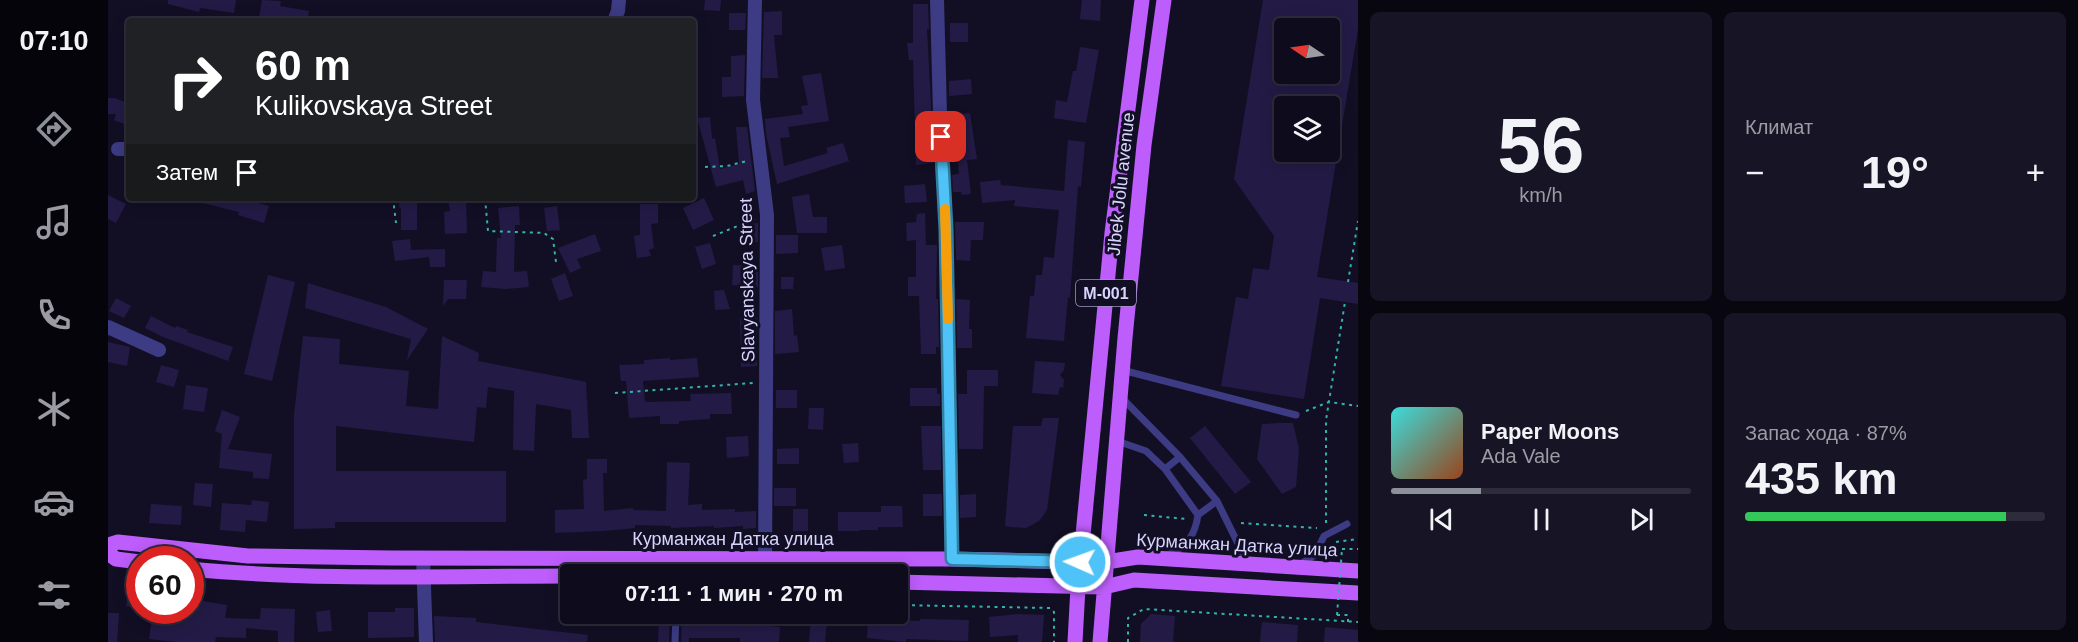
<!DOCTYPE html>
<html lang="ru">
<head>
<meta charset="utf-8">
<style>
  :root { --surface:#0e0b1c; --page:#171425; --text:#f1f3f6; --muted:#9b9ba3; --line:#2e2b3b; --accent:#8c9099 }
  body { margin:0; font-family:Arial,sans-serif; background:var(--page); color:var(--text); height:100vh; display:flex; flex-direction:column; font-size:22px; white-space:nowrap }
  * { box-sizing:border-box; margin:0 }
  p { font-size:20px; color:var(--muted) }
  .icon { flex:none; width:33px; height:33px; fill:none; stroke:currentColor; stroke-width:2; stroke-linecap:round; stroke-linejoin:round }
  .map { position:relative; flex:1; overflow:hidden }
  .sheet { display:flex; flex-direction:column; gap:12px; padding:12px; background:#08060f; width:720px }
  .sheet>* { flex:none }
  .banner { position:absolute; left:18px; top:18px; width:570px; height:183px; border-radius:6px; box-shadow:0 3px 15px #0003,0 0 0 2px var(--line); background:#202124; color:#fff; overflow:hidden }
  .needle { width:39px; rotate:283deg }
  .tools { position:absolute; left:1166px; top:18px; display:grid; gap:12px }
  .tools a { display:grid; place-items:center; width:66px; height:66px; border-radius:6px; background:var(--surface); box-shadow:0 3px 15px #0003,0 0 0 2px var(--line); font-size:30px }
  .speed { position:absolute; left:18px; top:546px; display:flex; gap:12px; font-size:30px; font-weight:700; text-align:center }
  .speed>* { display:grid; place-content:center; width:78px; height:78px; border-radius:50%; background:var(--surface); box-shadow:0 3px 15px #0003,0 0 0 2px var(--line); line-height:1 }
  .speed .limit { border:9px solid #d22; background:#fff; color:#111 }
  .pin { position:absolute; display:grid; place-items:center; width:51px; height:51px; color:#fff; margin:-26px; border-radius:12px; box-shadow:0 3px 9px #0006 }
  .me { position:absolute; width:66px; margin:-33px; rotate:272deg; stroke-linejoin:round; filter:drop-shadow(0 0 4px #0008) }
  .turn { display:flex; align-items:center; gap:21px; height:126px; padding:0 30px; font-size:27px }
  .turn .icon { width:78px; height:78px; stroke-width:2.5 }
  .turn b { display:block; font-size:42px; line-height:51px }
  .then { display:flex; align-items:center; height:57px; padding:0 30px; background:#0003; gap:12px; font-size:22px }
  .big { font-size:45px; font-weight:700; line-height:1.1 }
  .sheet .tile { flex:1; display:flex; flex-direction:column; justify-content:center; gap:9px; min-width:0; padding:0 21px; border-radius:9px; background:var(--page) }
  .sheet .dial { align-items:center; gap:0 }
  .dial b { font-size:78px; line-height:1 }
  .song { display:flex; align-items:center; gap:18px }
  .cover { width:72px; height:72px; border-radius:9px; background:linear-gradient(135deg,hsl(180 70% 55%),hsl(20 70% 35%)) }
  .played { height:6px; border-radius:3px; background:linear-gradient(90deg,var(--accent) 30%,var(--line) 30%) }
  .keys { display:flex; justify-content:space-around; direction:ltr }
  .heat { display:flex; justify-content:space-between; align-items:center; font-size:33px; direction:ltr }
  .charge { height:9px; border-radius:4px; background:linear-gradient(90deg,#34c759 87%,var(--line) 0) }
  .sheet .tiles { flex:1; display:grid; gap:12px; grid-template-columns:repeat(2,1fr) }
  .trip { position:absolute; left:452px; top:564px; width:348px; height:60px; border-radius:6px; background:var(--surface); box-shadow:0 3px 15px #0003,0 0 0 2px var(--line); font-weight:700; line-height:60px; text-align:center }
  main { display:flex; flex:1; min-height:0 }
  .menu { display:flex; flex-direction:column; width:108px; justify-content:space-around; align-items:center; background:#06040b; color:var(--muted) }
  .menu .icon { width:42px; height:42px }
  .menu .on { color:var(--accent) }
  .menu b { font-size:27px; color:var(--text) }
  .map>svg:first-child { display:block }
  .building { fill:#231b45; fill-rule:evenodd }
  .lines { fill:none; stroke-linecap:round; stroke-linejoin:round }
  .path { stroke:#31b5aa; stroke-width:2; stroke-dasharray:3 4.5; stroke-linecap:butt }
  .service { stroke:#3c3b83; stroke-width:7 }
  .minor { stroke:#3c3b83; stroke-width:14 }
  .primary { stroke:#bd5dfc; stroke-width:15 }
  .path-bridge { stroke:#31b5aa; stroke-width:2; stroke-dasharray:3 4.5; stroke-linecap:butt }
  .route-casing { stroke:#337fa1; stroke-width:15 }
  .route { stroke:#4fc3f7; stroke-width:10 }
  .slow { stroke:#f59e0b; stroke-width:10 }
  .labels { text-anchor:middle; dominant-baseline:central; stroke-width:6; stroke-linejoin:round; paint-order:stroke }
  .shield { fill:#120f25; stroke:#9c99bd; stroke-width:1.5 }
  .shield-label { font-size:16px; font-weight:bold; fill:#d7d4fe }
  .street-label { font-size:18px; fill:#d7d4fe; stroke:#120f25 }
</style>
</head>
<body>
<main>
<nav class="menu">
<b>07:10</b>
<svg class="icon on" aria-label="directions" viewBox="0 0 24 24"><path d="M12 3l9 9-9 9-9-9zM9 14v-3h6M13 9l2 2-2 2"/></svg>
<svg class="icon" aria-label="music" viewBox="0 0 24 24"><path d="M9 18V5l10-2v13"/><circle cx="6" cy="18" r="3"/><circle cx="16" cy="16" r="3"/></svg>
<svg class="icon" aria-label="phone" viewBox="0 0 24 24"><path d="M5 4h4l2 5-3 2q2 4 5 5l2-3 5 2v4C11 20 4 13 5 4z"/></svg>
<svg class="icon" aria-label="climate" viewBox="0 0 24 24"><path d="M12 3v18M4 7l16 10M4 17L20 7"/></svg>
<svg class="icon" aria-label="car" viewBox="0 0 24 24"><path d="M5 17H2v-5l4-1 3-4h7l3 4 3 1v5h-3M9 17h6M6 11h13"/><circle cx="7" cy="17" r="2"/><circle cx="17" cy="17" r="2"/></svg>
<svg class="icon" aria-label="filters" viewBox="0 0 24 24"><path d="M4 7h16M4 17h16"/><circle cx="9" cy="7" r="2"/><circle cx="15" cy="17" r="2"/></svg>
</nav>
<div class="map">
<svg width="1250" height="642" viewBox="0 0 1250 642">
  <rect width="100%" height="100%" fill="#120f25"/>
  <path class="building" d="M60 0H128L126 13 92 8 91 12 60 4Z
    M154 0 173 1 172 6 201 11 199 21H176L151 18Z
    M597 0H613L612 11 596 10Z
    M974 0H993L992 21 972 19Z
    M1155 0H1250V29L1209 277 1250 283V304L1212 298 1196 399 1113 386 1128 297 1140 299 1145 268 1161 270 1166 236 1126 179ZM1176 28H1221V74H1176ZM1176 106H1221V152H1176Z
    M805 4H820L821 29H819L826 163 808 165 805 60H801L799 43H805Z
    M674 11V35H666L670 78H654L656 12Z
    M621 13H638L637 30H621Z
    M842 23H860V42H842Z
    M972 47 991 50 978 123 946 118 948 100 959 102 965 71H968Z
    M637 55 636 96 614 97V77H623V56Z
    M713 73 721 121 680 127 682 137 672 138 676 166 720 153 718 148 735 143 741 161 669 184 658 134 657 119 695 114 693 106 700 105 694 76Z
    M863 79 864 94 841 96V81Z
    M0 98H7L21 104V126L6 120 8 114H0Z
    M862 113 869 159 859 160 863 194 854 195 853 192H845L844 175 851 174 845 115Z
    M602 117 604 139 607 138 612 169 631 164 628 127H639L647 191 638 194 635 180 608 187 589 118Z
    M960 140 977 142 973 187 970 186 962 298 960 297 956 341 918 338 922 296H926L928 275H934L936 257 946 258 951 210 906 206 907 200 874 203 872 182 892 180 893 185 956 191Z
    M817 184 819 202 797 203 796 186Z
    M701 194 705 217H719V233H689L684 197Z
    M0 195 18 204 8 223 0 219Z
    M91 198H132L161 206 156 223 130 215 131 212 91 202Z
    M292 198H309V230H293V208L291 207Z
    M340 198H358L359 233 337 234 336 212 342 211Z
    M596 198 606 220 585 230 575 208Z
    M532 204H550V223L543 224 546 248 541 250 543 256 529 258 526 236 532 235Z
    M411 206 412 225H407L406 272 419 271 421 287 397 289 373 287 375 271 388 272 389 238H393L390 208Z
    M449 206 452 230 439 231 436 208Z
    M817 213 818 245H829L828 299H830L831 347H828V354H813L811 296H800V277H808V240L799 241 798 223 808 222 809 214Z
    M847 222H876L875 240H863L862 261 848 260Z
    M650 223V242L638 243 637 224Z
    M487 234 493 251 469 259 473 268 462 273 450 248Z
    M668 235H690V253L668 254Z
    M302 239 303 250 337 249V267H322L321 257 287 261 284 241Z
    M602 243 608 264 594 269 587 247Z
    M734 245 737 268 717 271 713 248Z
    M625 265 650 266V287L624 285Z
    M457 273 465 296 451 301 443 279Z
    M160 275 187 282 164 381 136 374Z
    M673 277H686L685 289H673Z
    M336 280H359L358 299H340L335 306Z
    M200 283 278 307 320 329 299 360 303 339 197 308Z
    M616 290 622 309 607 310 606 291Z
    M8 298 23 306 16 318 1 311Z
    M848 299 862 300 861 329H864V348H849Z
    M684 309 686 336 689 335 691 352 667 354V311Z
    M43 316 67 328 68 326 80 330 79 332 125 347 120 361 55 337 37 328Z
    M632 318H649V366L633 367Z
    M195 336 232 339 231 364 301 371 298 406 330 409 334 336 371 353 370 361 478 382 481 438H464L463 410 428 404 426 451 405 450 406 391 380 387 378 408 369 407 366 442 228 426V471H398V522H227V528L186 529V415Z
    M0 342 22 347 19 366 0 362Z
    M562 358V360L589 358 591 377 535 381 537 402 583 401 582 394 623 393 624 414H602V419L571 421V424H552V416L521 418 518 381H513L511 365 536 364V360Z
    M927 361 957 363 956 370 952 375 956 380 955 388 952 387 950 395 924 393Z
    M53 365 71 370 66 387 48 382Z
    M859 370H890V386H876L875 449H851L850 394H859Z
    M78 385 100 388 96 412 75 409Z
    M802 388H829V394H832V406H802Z
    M668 390H689V408H668Z
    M701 408H716L715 430 700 429Z
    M114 410 132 417 120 449 164 454 161 479 145 478V472L111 468 114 434 107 431Z
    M935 418H951L939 510 932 520 924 525 918 528 903 527 897 526 905 426H933Z
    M1171 423H1185L1191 449 1188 487 1174 494 1149 459 1154 424Z
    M813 426H833V470H815Z
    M1097 426 1143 482 1127 494 1082 438Z
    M640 436 641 456 619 458 618 437Z
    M750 443 751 462 736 463 734 444Z
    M691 448V464H669V449Z
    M479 459H499V473H495L496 511 525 508V510L558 511 559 462 582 463 580 505 594 504V510L627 509V512L648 511V528L635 529V526L606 528V526L563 528V526L527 525V528L496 531 447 533V510L476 509 475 480 479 479Z
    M87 483 105 484 103 507 85 505Z
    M666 488H688V506H666Z
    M815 494H834V516H815Z
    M868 494V517L852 518V495Z
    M144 500 161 502 159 522 138 520 137 532 112 530 114 503 143 505Z
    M43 504 74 506 73 525 41 523Z
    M773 506H794L795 527H770V530H751V531H730V512H773Z
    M685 509H700V531H685Z
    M21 588 32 590V609L18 606Z
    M82 599 119 605 117 618 152 619 153 608 187 609 186 642H170V631L138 628V638L108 637 107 642H68L41 639 45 610H82Z
    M287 608H306V637L260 638V612H287Z
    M222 610 224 631 210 632 208 612Z
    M0 613H11L9 642H0Z
    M551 614H562L561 642H550Z
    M576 614H629V616L648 617V625L672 627 671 642H632V638H581V642H573L574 615Z
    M911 614 936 615 934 642H910V635L882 637 881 617Z
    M1043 614 1067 616 1065 642H1032L1033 624Z
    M326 616 368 618V622L480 635 479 642H327Z
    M703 618 719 619 717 642H701Z
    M812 619 861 620 860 641 798 639V642L759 638 760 620 786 622V620L812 621Z
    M1154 622 1190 625 1189 642H1152Z
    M1217 627 1250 630V642H1216Z"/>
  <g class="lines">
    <path class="path" d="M597 167 619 166 639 161
      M285 198 288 223
      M377 198 380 231 436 233 445 239 448 262
      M605 236 647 219
      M1240 282 1250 221
      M507 393 645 383
      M1198 411 1221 402 1250 406
      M1036 515 1078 519
      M1133 523 1209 528
      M1218 523V420L1237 302
      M1228 542 1250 539
      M1234 549H1250
      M789 605 942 608 946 612V642
      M1229 615H1240V622
      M1020 642V618L1036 609 1250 622"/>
    <path class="service" d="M1014 370 1188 415
      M1014 398 1072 457 1109 501 1140 564
      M1009 441 1038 451 1057 469
      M1072 457 1057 469 1090 515 1109 501
      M1059 555C1079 548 1087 535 1090 515
      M1191 565 1207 555 1216 536 1239 524
      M567 642 568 614"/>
    <path class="minor" d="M647 0 645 100 659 215 657 560
      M829 0 832 114 838 229 844 559
      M506 21 510 11 511 0
      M10 149H21
      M0 327 51 350
      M315 558 318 642"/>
    <path class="primary" d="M0 545 10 542 140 556 284 558 844 559 972 562H998L1030 557 1250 571
      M0 553 8 559 32 562
      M82 569C208 581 336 576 462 576
      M789 582 996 587 1026 580 1250 593
      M967 642 970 587 1004 233 1034 0
      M992 642 1017 338 1036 145 1056 0"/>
    <path class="path-bridge" d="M1229 615 1234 549"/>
  </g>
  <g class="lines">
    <g class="route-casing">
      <path id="route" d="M833 137 838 229 844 559 972 562"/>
    </g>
    <use href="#route" class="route"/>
    <path class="slow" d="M837 209 840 319"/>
  </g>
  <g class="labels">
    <rect class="shield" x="968" y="280" width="60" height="26" rx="4.5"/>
    <g class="shield-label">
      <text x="998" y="293">М-001</text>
    </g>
    <g class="street-label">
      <text transform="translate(1013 184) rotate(-84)">Jibek Jolu avenue</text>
      <text transform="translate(639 280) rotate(-91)">Slavyanskaya Street</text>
      <text x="625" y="539">Курманжан Датка улица</text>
      <text transform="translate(1129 545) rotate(3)">Курманжан Датка улица</text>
    </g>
  </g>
</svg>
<div class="tools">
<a><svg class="needle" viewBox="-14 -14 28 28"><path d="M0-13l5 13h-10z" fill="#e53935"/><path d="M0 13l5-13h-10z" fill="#9b9ba3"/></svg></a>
<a><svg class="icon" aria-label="layers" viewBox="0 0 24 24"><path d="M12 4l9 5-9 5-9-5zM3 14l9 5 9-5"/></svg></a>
</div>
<div class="speed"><div class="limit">60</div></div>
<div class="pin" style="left:833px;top:137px;background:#d93025"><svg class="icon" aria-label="arrive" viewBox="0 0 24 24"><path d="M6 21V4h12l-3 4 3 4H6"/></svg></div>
<svg class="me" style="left:972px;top:562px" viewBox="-20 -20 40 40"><circle r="17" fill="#4fc3f7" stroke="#fff" stroke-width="3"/><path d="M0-11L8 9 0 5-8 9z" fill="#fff"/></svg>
<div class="trip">07:11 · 1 мин · 270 m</div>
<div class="banner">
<div class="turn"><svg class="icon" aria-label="right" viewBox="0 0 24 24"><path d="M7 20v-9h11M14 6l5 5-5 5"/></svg><div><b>60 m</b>Kulikovskaya Street</div></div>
<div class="then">Затем<svg class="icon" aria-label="arrive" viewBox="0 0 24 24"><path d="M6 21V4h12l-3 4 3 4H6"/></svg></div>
</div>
</div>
<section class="sheet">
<div class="tiles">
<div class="tile dial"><b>56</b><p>km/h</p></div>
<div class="tile"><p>Климат</p>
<div class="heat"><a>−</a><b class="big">19°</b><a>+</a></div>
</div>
<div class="tile">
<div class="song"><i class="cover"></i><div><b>Paper Moons</b><p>Ada Vale</p></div></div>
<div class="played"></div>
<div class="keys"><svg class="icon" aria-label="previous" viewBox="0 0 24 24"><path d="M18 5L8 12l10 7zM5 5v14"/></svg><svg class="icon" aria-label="pause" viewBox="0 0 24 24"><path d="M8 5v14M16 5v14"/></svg><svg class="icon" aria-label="next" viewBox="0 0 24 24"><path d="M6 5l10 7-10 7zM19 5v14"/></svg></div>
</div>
<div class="tile"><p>Запас хода · 87%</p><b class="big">435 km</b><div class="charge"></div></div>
</div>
</section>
</main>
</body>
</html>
